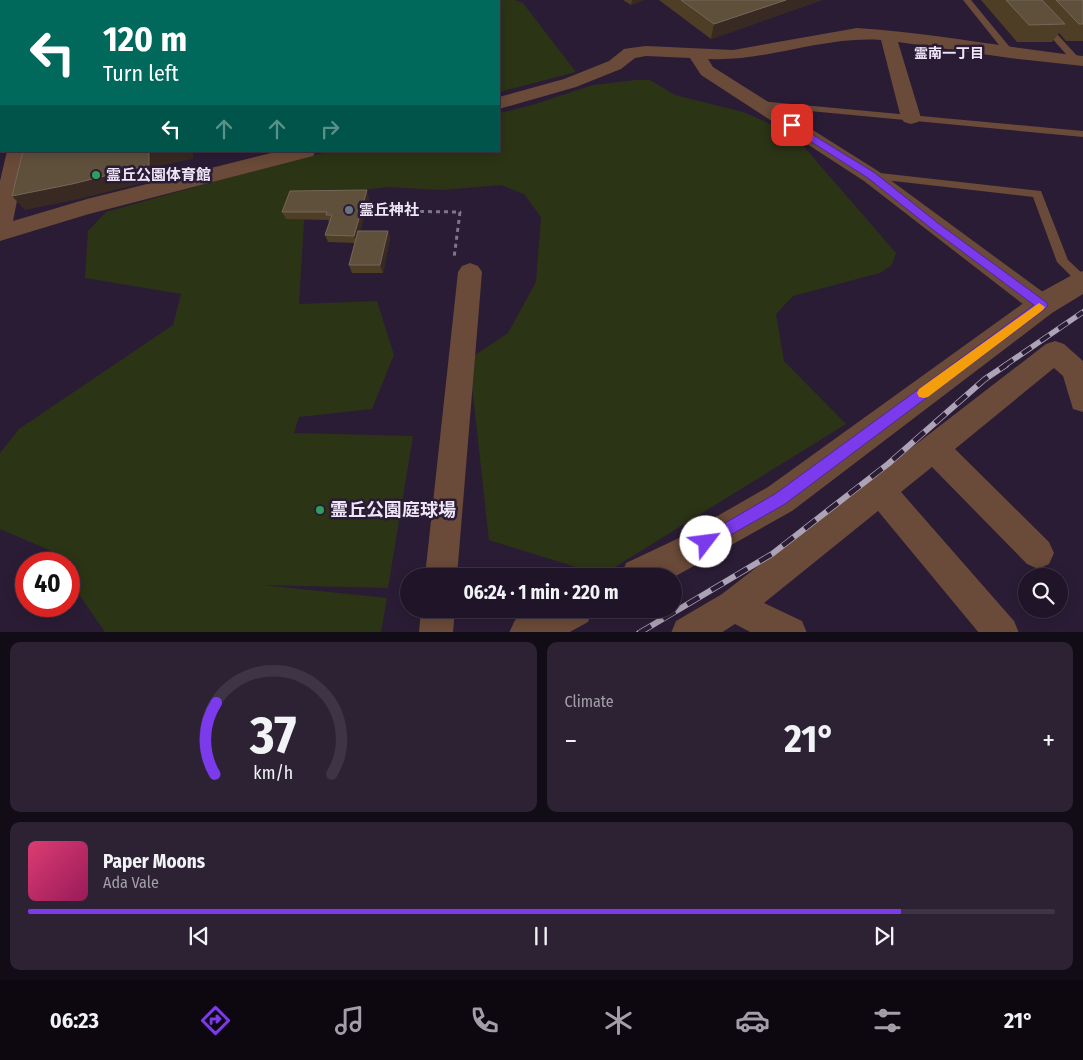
<!DOCTYPE html>
<html lang="en">
<head>
<meta charset="utf-8">
<style>
  :root { --surface:#201528; --page:#2d2234; --text:#f1f3f6; --muted:#a29fa8; --line:#3d3445; --accent:#7c3aed }
  body { margin:0; font-family:"Fira Sans Condensed","Noto Sans JP",sans-serif; background:var(--page); color:var(--text); height:100vh; display:flex; flex-direction:column; font-size:19px; white-space:nowrap }
  * { box-sizing:border-box; margin:0 }
  p { font-size:16px; color:var(--muted) }
  .icon { flex:none; width:28px; height:28px; fill:none; stroke:currentColor; stroke-width:2; stroke-linecap:round; stroke-linejoin:round }
  .map { position:relative; height:632px; overflow:hidden }
  .side { display:flex; flex-direction:column; gap:10px; padding:10px; background:#120c16; flex:1 }
  .side>* { flex:none }
  .top-card { position:absolute; left:0px; top:0px; width:500px; height:152px; box-shadow:0 2px 12px #0003,0 0 0 1px var(--line); background:#00695c; color:#fff; overflow:hidden }
  .controls { position:absolute; left:1018px; top:568px; display:grid; gap:10px }
  .controls a { display:grid; place-items:center; width:50px; height:50px; border-radius:50%; background:var(--surface); box-shadow:0 2px 12px #0003,0 0 0 1px var(--line); font-size:25px }
  .speed { position:absolute; left:15px; top:552px; display:flex; gap:10px; font-size:25px; font-weight:700; text-align:center }
  .speed>* { display:grid; place-content:center; width:65px; height:65px; border-radius:50%; background:var(--surface); box-shadow:0 2px 12px #0003,0 0 0 1px var(--line); line-height:1 }
  .speed .limit { border:8px solid #d22; background:#fff; color:#111 }
  .pin { position:absolute; display:grid; place-items:center; width:42px; height:42px; color:#fff; margin:-21px; border-radius:10px; box-shadow:0 2px 8px #0006 }
  .me { position:absolute; width:55px; margin:-28px; rotate:60deg; stroke-linejoin:round; filter:drop-shadow(0 0 4px #0008) }
  .turn { display:flex; align-items:center; gap:18px; height:105px; padding:0 20px; font-size:22px }
  .turn .icon { width:65px; height:65px; stroke-width:2.5 }
  .turn b { display:block; font-size:35px; line-height:42px }
  .lanes { display:flex; align-items:center; height:48px; padding:0 20px; background:#0003; justify-content:center; gap:25px; direction:ltr }
  .lanes .off { opacity:.35 }
  .big { font-size:38px; font-weight:700; line-height:1.1 }
  .side .tile { flex:1; display:flex; flex-direction:column; justify-content:center; gap:8px; min-width:0; padding:0 18px; border-radius:10px; background:var(--page) }
  .side .dial { align-items:center; gap:0 }
  .dial svg { height:130px; overflow:visible; fill:none; stroke:var(--line); stroke-width:7; stroke-linecap:round; text-anchor:middle }
  .dial text { fill:var(--text); stroke:none }
  .song { display:flex; align-items:center; gap:15px }
  .cover { width:60px; height:60px; border-radius:8px; background:linear-gradient(135deg,hsl(340 70% 55%),hsl(330 70% 35%)) }
  .played { height:5px; border-radius:2px; background:linear-gradient(90deg,var(--accent) 85%,var(--line) 85%) }
  .keys { display:flex; justify-content:space-around; direction:ltr }
  .heat { display:flex; justify-content:space-between; align-items:center; font-size:28px; direction:ltr }
  .side .tiles { flex:1; display:grid; gap:10px; grid-template-columns:1fr 1fr }
  .tile:last-child { grid-column:span 2 }
  .trip { position:absolute; left:400px; top:568px; width:282px; height:50px; border-radius:25px; background:var(--surface); box-shadow:0 2px 12px #0003,0 0 0 1px var(--line); font-weight:700; line-height:50px; text-align:center }
  .menu { display:flex; height:80px; justify-content:space-around; align-items:center; background:#0d0810; color:var(--muted) }
  .menu .icon { width:35px; height:35px }
  .menu .active { color:var(--accent) }
  .menu b { font-size:22px; color:var(--text) }
  .map>svg:first-child { display:block }
  .green { fill:#2c3416 }
  .lines { fill:none; stroke-linecap:round; stroke-linejoin:round }
  .path { stroke:#81758b; stroke-width:3; stroke-dasharray:4 4; stroke-linecap:butt }
  .service { fill:#6a4a38; fill-rule:evenodd }
  .minor { fill:#6a4a38; fill-rule:evenodd }
  .tertiary { fill:#6a4a38; fill-rule:evenodd }
  .rail-far1-casing { stroke:#ada3b6; stroke-width:5.5 }
  .rail-casing { stroke:#ada3b6; stroke-width:6 }
  .rail-far1 { stroke:#2a1c35; stroke-width:4; stroke-dasharray:11; stroke-linecap:butt }
  .rail { stroke:#2a1c35; stroke-width:4.5; stroke-dasharray:14; stroke-linecap:butt }
  .wall { fill:#4d3e25 }
  .shaded-wall { fill:#382922 }
  .building { fill:#5e503b; stroke:#756758 }
  .route { fill:#7c3aed; stroke:#51269a }
  .slow { fill:#f59e0b }
  .leisure-dot { fill:#2e9e5b; stroke:#2a1c35; stroke-width:2 }
  .worship-dot { fill:#6b7280; stroke:#2a1c35; stroke-width:2 }
  .labels { text-anchor:middle; dominant-baseline:central; stroke-width:5; stroke-linejoin:round; paint-order:stroke }
  .far-neighbourhood-label { font-size:14px; font-weight:bold; fill:#eee5f6; stroke:#2a1c35 }
  .poi-label { font-size:15px; font-weight:bold; fill:#eee5f6; stroke:#2a1c35; text-anchor:start }
  .near-poi-label { font-size:18px; font-weight:bold; fill:#eee5f6; stroke:#2a1c35; text-anchor:start }
</style>
</head>
<body>
<div class="map">
<svg width="1083" height="633" viewBox="0 0 1083 633">
  <rect width="100%" height="100%" fill="#2a1c35"/>
  <path class="green" d="M224 0H515L523 3 576 72 499 92V1H223Z
    M636 80H650L675 95 743 112 792 133 896 253 892 265 880 273 793 296 776 314 784 361 846 424 602 575 489 540 469 359 508 333 536 282 541 217 524 194 501 185 442 190 388 187 315 196 305 205 299 304 377 301 394 355 372 409 299 417 294 433 413 436 388 588 262 585 387 598 381 632H105L69 580V564H58L49 550 0 529V453L19 429 173 325 181 294 85 278 88 231 106 212 287 161 332 151H499V113L529 106 593 85Z"/>
  <g class="lines">
    <path class="path" d="M380 211 460 212 454 258"/>
    <path class="service" d="M963 0H971L1013 51V55H1007Z
      M1018 0H1026L1079 58V62H1073Z
      M760 101 1083 131V137L757 106V102Z
      M871 172 1041 191 1068 260 1083 274V286L1079 284 1057 262 1033 197 867 178 866 176 867 174Z"/>
    <path class="minor" d="M857 28C933 33 1008 48 1083 56V66L1010 58 898 42 921 118 918 122 911 124 904 122 901 118 881 40C823 36 766 62 708 59L713 67 878 171 1051 298 1054 305 1051 312 1042 315 1033 312 864 181 701 75 690 58 646 56 635 58 621 69 576 87 499 109V97L564 79 609 61 624 49 630 48 646 46 733 50Z
      M7 151H27L13 221 87 199 279 151H316L313 156 89 214 0 241V181Z
      M470 263 478 266 482 272 457 576H425L458 272 462 266Z
      M1055 341 1064 344 1083 361V412L1073 409 1063 376 1054 368 955 449 1049 542 1054 553 1049 564 1038 569 1027 564 932 467 901 492 1014 621 1019 633H979L878 511 764 603 802 621 807 633H752L735 624 721 633H671L676 621 722 594 1046 344Z
      M421 609H455L453 633H419Z"/>
    <path class="tertiary" d="M1083 271V294L1052 313 792 511 674 577 621 576 626 563 679 538 768 487 1032 297 1074 274Z
      M536 609H593L588 622 568 633H509L515 620Z"/>
    <g class="rail-far1-casing">
      <path id="rail-far1" d="M1004 366 1083 312"/>
    </g>
    <g class="rail-casing">
      <path id="rail" d="M639 633 772 554 888 464 985 379 1006 365"/>
    </g>
    <use href="#rail-far1" class="rail-far1"/>
    <use href="#rail" class="rail"/>
  </g>
  <path class="wall" d="M623 0H644L631 5Z
    M659 0H822L711 39Z
    M981 0H1083V41H1066L1059 33 1052 42H1017Z
    M369 198 360 231H388L390 239 383 273H352L349 265 355 243 328 242 325 235 330 222H329L328 220 286 219 282 212Z"/>
  <path class="shaded-wall" d="M186 0H202V1H185Z
    M632 0H644L631 5Z
    M786 0H822L711 39 714 24Z
    M193 151V159L159 166 158 179 84 198 25 210 12 196 149 152Z
    M367 190 369 198 357 243 354 236Z
    M388 231 390 239 383 273 380 265Z"/>
  <path class="building" d="M127 0H186L185 1H126Z
    M681 0H786L714 24Z
    M1006 0H1042L1065 24 1029 25Z
    M1056 0H1083V24H1079Z
    M23 151H151L149 152V165L72 184 12 196Z
    M367 190 354 236 325 235 332 215H326L327 212H282L290 191Z
    M358 231H388L380 265H349Z"/>
  <path class="route" d="M792 122 875 173 939 224 1046 302 1048 305 1046 308 785 504 706 549 701 547 698 542 701 537 775 494 1034 305 932 229 868 178 788 127V123Z"/>
  <path class="slow" d="M1039 303 1045 307 1043 310 928 397 924 398 919 397 917 393 919 389Z"/>
  <g class="leisure-dot">
    <circle cx="96" cy="175" r="5"/>
    <circle cx="320" cy="510" r="5"/>
  </g>
  <circle class="worship-dot" cx="349" cy="210" r="5"/>
  <g class="labels">
    <g class="far-neighbourhood-label">
      <text x="949" y="53">霊南一丁目</text>
    </g>
    <g class="poi-label">
      <text x="106" y="175">霊丘公園体育館</text>
      <text x="359" y="210">霊丘神社</text>
    </g>
    <g class="near-poi-label">
      <text x="330" y="510">霊丘公園庭球場</text>
    </g>
  </g>
</svg>
<div class="controls">
<a><svg class="icon" aria-label="search" viewBox="0 0 24 24"><circle cx="10" cy="10" r="6"/><path d="M15 15l6 6"/></svg></a>
</div>
<div class="speed"><div class="limit">40</div></div>
<div class="pin" style="left:792px;top:125px;background:#d93025"><svg class="icon" aria-label="arrive" viewBox="0 0 24 24"><path d="M6 21V4h12l-3 4 3 4H6"/></svg></div>
<svg class="me" style="left:706px;top:542px" viewBox="-20 -20 40 40"><circle r="19" fill="#fff"/><path d="M0-13L10 11 0 6-10 11z" fill="#7c3aed"/></svg>
<div class="trip">06:24 · 1 min · 220 m</div>
<div class="top-card">
<div class="turn"><svg class="icon" aria-label="left" viewBox="0 0 24 24"><path d="M17 20v-9H6M10 6l-5 5 5 5"/></svg><div><b>120 m</b>Turn left</div></div>
<div class="lanes"><svg class="icon" aria-label="left" viewBox="0 0 24 24"><path d="M17 20v-9H6M10 6l-5 5 5 5"/></svg><svg class="icon off" aria-label="ahead" viewBox="0 0 24 24"><path d="M12 20V5M6 11l6-6 6 6"/></svg><svg class="icon off" aria-label="ahead" viewBox="0 0 24 24"><path d="M12 20V5M6 11l6-6 6 6"/></svg><svg class="icon off" aria-label="right" viewBox="0 0 24 24"><path d="M7 20v-9h11M14 6l5 5-5 5"/></svg></div>
</div>
</div>
<section class="side">
<div class="tiles">
<div class="tile dial"><svg viewBox="0 0 100 80">
<path d="M14 69A42 42 0 1 1 86 69"/>
<path d="M14 69A42 42 0 0 1 15 25" stroke="#7c3aed"/>
<text x="50" y="56" font-size="32" font-weight="700">37</text>
<text x="50" y="72" font-size="11">km/h</text>
</svg></div>
<div class="tile"><p>Climate</p>
<div class="heat"><a>−</a><b class="big">21°</b><a>+</a></div>
</div>
<div class="tile">
<div class="song"><i class="cover"></i><div><b>Paper Moons</b><p>Ada Vale</p></div></div>
<div class="played"></div>
<div class="keys"><svg class="icon" aria-label="previous" viewBox="0 0 24 24"><path d="M18 5L8 12l10 7zM5 5v14"/></svg><svg class="icon" aria-label="pause" viewBox="0 0 24 24"><path d="M8 5v14M16 5v14"/></svg><svg class="icon" aria-label="next" viewBox="0 0 24 24"><path d="M6 5l10 7-10 7zM19 5v14"/></svg></div>
</div>
</div>
</section>
<nav class="menu">
<b>06:23</b>
<svg class="icon active" aria-label="directions" viewBox="0 0 24 24"><path d="M12 3l9 9-9 9-9-9zM9 14v-3h6M13 9l2 2-2 2"/></svg>
<svg class="icon" aria-label="music" viewBox="0 0 24 24"><path d="M9 18V5l10-2v13"/><circle cx="6" cy="18" r="3"/><circle cx="16" cy="16" r="3"/></svg>
<svg class="icon" aria-label="phone" viewBox="0 0 24 24"><path d="M5 4h4l2 5-3 2q2 4 5 5l2-3 5 2v4C11 20 4 13 5 4z"/></svg>
<svg class="icon" aria-label="climate" viewBox="0 0 24 24"><path d="M12 3v18M4 7l16 10M4 17L20 7"/></svg>
<svg class="icon" aria-label="car" viewBox="0 0 24 24"><path d="M5 17H2v-5l4-1 3-4h7l3 4 3 1v5h-3M9 17h6M6 11h13"/><circle cx="7" cy="17" r="2"/><circle cx="17" cy="17" r="2"/></svg>
<svg class="icon" aria-label="filters" viewBox="0 0 24 24"><path d="M4 7h16M4 17h16"/><circle cx="9" cy="7" r="2"/><circle cx="15" cy="17" r="2"/></svg>
<b>21°</b>
</nav>
</body>
</html>
